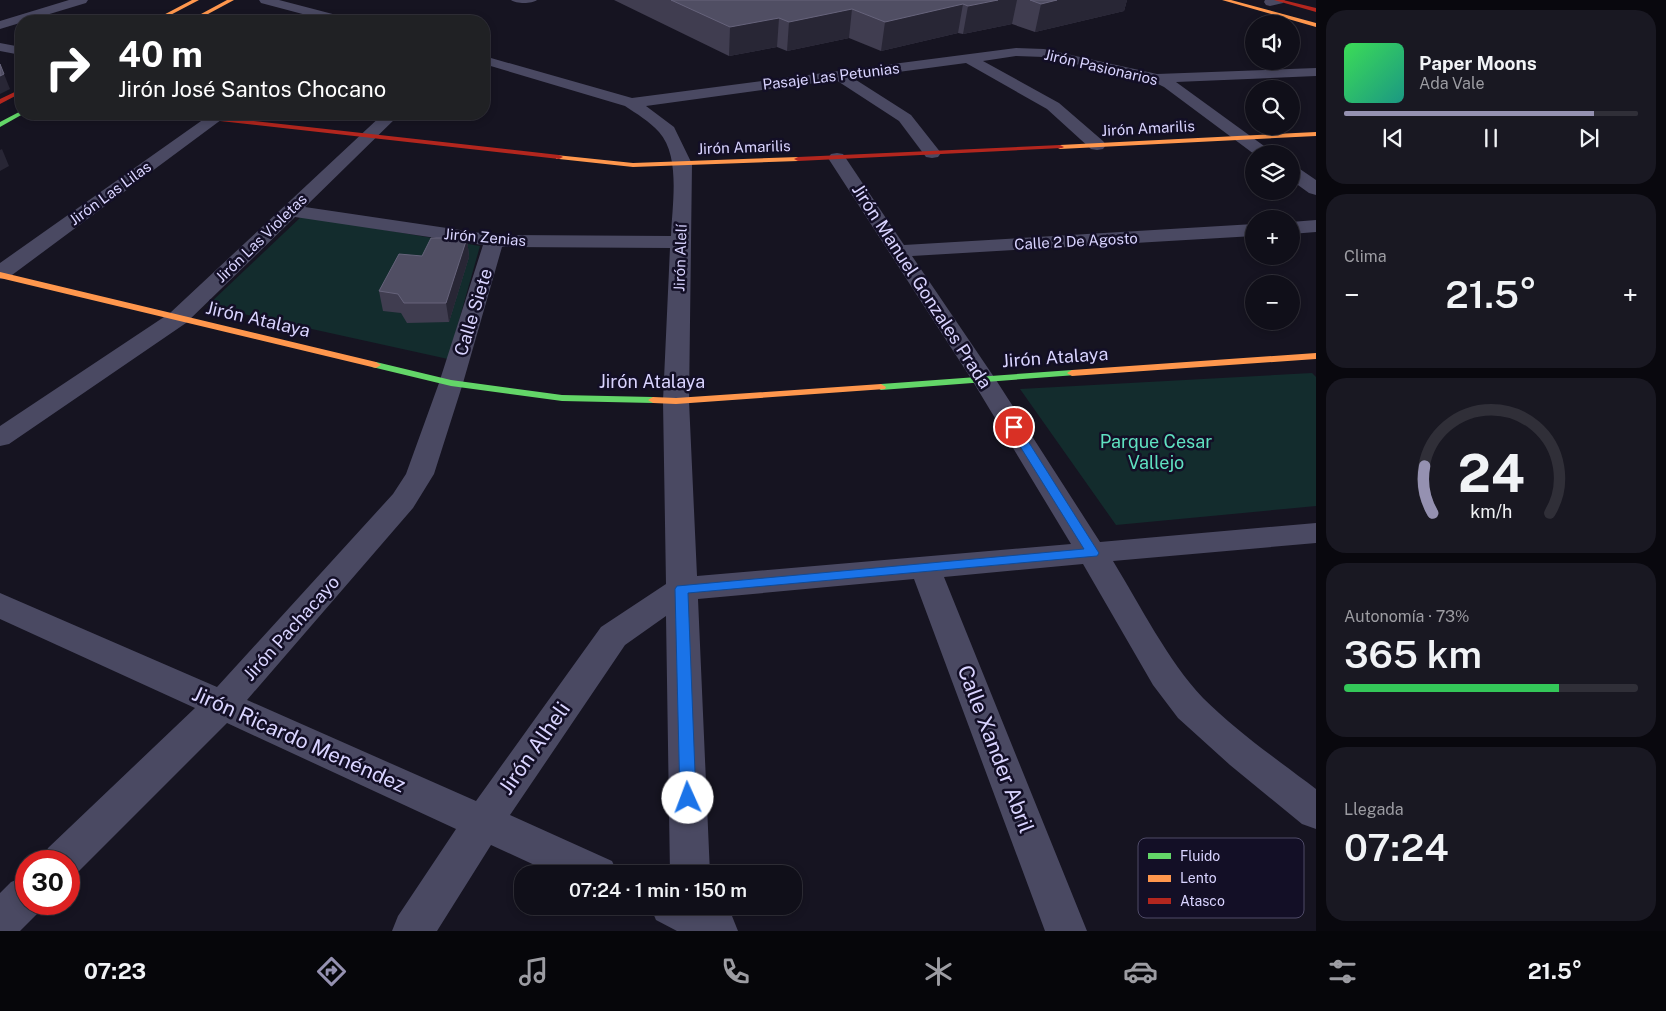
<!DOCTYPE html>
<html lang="es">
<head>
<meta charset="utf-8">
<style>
  :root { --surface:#100f19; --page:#191822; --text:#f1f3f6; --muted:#9c9ca2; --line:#302f38; --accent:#9591b1 }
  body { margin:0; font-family:"Public Sans",sans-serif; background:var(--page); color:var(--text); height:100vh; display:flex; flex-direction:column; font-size:19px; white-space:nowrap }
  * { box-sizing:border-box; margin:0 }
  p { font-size:16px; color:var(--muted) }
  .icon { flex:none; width:28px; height:28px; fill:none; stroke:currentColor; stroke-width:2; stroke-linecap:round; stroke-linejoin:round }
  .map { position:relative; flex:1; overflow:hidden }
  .sheet { display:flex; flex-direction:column; gap:10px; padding:10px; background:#09080e; width:350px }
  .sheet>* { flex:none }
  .hud { position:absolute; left:15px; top:15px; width:475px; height:105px; border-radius:20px; box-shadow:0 2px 8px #0003,0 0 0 1px var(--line); background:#202124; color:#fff; overflow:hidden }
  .fabs { position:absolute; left:1245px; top:15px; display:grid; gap:10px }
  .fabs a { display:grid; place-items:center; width:55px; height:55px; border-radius:50%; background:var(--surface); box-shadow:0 2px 8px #0003,0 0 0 1px var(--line); font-size:25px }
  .speed { position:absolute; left:15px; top:850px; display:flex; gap:10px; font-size:25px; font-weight:700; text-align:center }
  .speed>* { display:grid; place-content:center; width:65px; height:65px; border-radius:50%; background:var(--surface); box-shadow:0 2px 8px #0003,0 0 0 1px var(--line); line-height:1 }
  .speed .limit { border:8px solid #d22; background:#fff; color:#111 }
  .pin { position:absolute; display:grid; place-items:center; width:42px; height:42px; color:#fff; margin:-21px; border:2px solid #fff; border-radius:50%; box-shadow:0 1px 5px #0007 }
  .me { position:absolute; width:55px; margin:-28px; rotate:358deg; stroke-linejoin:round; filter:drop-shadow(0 0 4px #0008) }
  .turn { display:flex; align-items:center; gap:18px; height:105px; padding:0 20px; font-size:22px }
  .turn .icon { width:65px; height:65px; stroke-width:2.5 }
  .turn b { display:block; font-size:35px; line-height:42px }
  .big { font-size:38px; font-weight:600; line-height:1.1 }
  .sheet .widget { flex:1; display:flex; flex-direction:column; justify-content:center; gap:8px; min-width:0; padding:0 18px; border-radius:20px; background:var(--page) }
  .sheet .dial { align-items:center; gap:0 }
  .dial svg { height:130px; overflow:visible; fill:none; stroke:var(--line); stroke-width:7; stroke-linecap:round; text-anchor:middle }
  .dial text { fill:var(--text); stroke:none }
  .song { display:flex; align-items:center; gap:15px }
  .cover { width:60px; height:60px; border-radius:8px; background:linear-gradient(135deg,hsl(130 70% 55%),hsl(170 70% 35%)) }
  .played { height:5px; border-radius:2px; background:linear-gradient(90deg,var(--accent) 85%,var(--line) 85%) }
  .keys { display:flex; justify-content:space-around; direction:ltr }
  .heat { display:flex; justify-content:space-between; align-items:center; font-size:28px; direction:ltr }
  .charge { height:8px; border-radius:4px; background:linear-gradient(90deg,#34c759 73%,var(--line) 0) }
  .trip { position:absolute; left:514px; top:865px; width:288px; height:50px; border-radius:20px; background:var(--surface); box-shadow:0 2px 8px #0003,0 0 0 1px var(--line); font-weight:600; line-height:50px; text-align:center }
  .menu { display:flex; height:80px; justify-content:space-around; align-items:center; background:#06060a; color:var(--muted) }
  .menu .icon { width:35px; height:35px }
  .menu .selected { color:var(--accent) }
  .menu b { font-size:22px; color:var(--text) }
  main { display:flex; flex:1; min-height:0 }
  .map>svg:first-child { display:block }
  .green { fill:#132c2d }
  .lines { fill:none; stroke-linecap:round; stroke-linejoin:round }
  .lane { fill:#4a4962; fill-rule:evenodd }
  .street { fill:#4a4962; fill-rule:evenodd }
  .fast { fill:#63d668; fill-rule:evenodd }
  .slow { fill:#ff974d; fill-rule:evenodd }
  .jam { fill:#b3261e; fill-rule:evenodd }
  .wall { fill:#403d50 }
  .shaded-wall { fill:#282635 }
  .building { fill:#504e63; stroke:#66637b }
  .route { fill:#1a73e8; stroke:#114b97 }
  .labels { text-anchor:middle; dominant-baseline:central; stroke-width:5; stroke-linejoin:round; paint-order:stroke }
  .far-street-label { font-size:15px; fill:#d9d4ff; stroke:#130f26 }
  .street-label { font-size:18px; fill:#d9d4ff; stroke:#130f26 }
  .park-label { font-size:18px; fill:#5fe0c0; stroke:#130f26 }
  .near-street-label { font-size:21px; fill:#d9d4ff; stroke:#130f26 }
  .key { fill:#130f26; stroke:#4e4a67; stroke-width:1 }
  .key-label { font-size:14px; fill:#d9d4ff }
</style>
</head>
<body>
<main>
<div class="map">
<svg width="1316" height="931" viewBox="0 0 1316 931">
  <rect width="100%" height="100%" fill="#161421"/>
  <path class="green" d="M302 216 480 246 448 359 207 306Z
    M1312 373 1316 377V506L1116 525 1020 389Z"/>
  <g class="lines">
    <path class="lane" d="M511 0H537C532 4 516 4 511 0Z"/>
    <path class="street" d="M69 0H88L86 3 0 29V21Z
      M259 0H279L348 18 350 21H329L261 3Z
      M1265 0H1285L1283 3 1270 6 1266 5 1264 2Z
      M0 43 21 47V55L0 51Z
      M1016 48 1044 49 1157 74 1316 68V76L1176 82 1275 154H1254L1164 87 1152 81 1044 57 1016 56 983 61 1059 103 1103 141 1106 145 1103 149 1097 150 1091 149 1047 109 966 63 853 78 911 115 941 153 938 157 932 158 926 157 899 121 836 80 646 106 674 127 692 164 689 401 697 576 1071 544 972 380 828 158 831 154 837 153 843 154 904 245 1254 224V236L912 256 996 380 1100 542 1316 523V543L1113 561C1140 605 1168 661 1203 698 1236 731 1279 761 1316 789V829L1302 824 1230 765 1178 718 1153 685 1083 564 944 577 1087 931H1045L914 579 698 599 710 874H670L666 616 625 645 510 815 612 861 618 874H554L491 845 437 931H392L398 916 456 829 227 723 76 874 69 877V861H42L48 848 195 708 0 619V593L217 687 393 494 406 474 439 383 483 245 295 217 186 323 9 444 0 446V426L170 313 383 114H400L305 207 494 235 671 236C672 206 681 156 659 132 649 121 637 114 625 106L484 64V56L632 98ZM502 247 670 248 663 401 666 584 601 627 476 801 247 700 413 508 434 474 463 383Z
      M211 114H229L8 278 0 279V263Z
      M1291 166 1297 167 1316 180V195L1309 193 1291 180Z
      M1316 220V232L1291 234V222Z
      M26 876V904H43L41 910 20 931H0V893L11 882Z
      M650 906H714L732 916 738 931H677L656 920Z"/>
    <path class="fast" d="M21 111 23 114 0 127V122Z
      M376 362 451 380 562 395 653 397 658 400 653 403 562 401 451 386 372 367 371 365Z
      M1072 370 1076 371 1077 373 1076 375 881 390 876 387 881 384Z"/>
    <path class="slow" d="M192 0H199L159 21H152Z
      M227 0H234L195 21H188Z
      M1222 0H1231L1316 23V27Z
      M1316 132V136L1060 149 1056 147 1060 145Z
      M556 155 633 163 798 157 802 159 798 161 633 167 559 159H556Z
      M0 272 376 362 381 365 376 368 0 278Z
      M1316 353V359L1072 376 1067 373 1072 370Z
      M881 384 886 387 885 389 676 404 653 403 648 400 653 397 676 398Z"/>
    <path class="jam" d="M1274 0H1283L1316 8V12Z
      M21 89V93L0 104V99Z
      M172 114H190L559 155 563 157 559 159 175 116Z
      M1060 145 1064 147 1062 148 798 161 794 159 798 157Z"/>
  </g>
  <path class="wall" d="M614 0H1127L1124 11 1035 32 1012 24 963 34 958 33 881 51 849 38 787 51 777 47 729 56Z
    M467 238 469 257 449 322 407 323 401 313 383 311 379 291 422 256Z"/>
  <path class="shaded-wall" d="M998 0H1017L1012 24 963 34 968 6Z
    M1057 0H1127L1124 11 1035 32 1041 4Z
    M963 4 958 33 881 51 885 22Z
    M852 9 849 38 787 51 789 22Z
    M779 18 777 47 729 56 730 27Z
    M4 74 10 89 0 94V76Z
    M2 149 9 166 0 171V150Z
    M467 238 469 257 449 322 446 303Z"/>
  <path class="building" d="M671 0H998L968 6 963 4 885 22 852 9 789 22 779 18 730 27Z
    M1030 0H1057L1041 4Z
    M0 64 4 74 0 76Z
    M431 238H467L446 303H404L398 294 379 291 399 254 422 256Z"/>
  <path class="route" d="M1014 424 1019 427 1097 550 1099 553 1097 556 688 593 696 798 693 803 688 805 682 803 680 798 675 589 677 586 1084 549 1008 427Z"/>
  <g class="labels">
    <g class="far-street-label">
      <text transform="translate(1101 67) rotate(13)">Jirón Pasionarios</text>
      <text transform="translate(831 76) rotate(-7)">Pasaje Las Petunias</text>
      <text transform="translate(1148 128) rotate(-3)">Jirón Amarilis</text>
      <text transform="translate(744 147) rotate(-2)">Jirón Amarilis</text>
      <text transform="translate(110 193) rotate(-36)">Jirón Las Lilas</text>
      <text transform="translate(485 237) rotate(5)">Jirón Zenias</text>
      <text transform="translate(261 238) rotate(-44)">Jirón Las Violetas</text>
      <text transform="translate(1076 241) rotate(-3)">Calle 2 De Agosto</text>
      <text transform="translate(680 258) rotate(-88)">Jirón Alelí</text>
    </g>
    <g class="street-label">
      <text transform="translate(922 286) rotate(57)">Jirón Manuel Gonzales Prada</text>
      <text transform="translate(473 312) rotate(-73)">Calle Siete</text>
      <text transform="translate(258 319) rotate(13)">Jirón Atalaya</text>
      <text transform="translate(1055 357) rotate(-4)">Jirón Atalaya</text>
      <text x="652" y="381">Jirón Atalaya</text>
      <text transform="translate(291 628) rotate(-48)">Jirón Pachacayo</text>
    </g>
    <g class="park-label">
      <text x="1156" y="441">Parque Cesar<tspan x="1156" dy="21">Vallejo</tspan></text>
    </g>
    <g class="near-street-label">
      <text transform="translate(299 739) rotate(24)">Jirón Ricardo Menéndez</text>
      <text transform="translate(534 748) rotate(-55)">Jirón Alheli</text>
      <text transform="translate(996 749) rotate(69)">Calle Xander Abril</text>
    </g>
  </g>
  <rect x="1138" y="838" width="166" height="80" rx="8" class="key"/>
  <rect x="1148" y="853" width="23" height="6" fill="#63d668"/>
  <rect x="1148" y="875" width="23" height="7" fill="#ff974d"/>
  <rect x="1148" y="898" width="23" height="6" fill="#b3261e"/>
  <g class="key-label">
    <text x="1180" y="861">Fluido</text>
    <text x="1180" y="883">Lento</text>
    <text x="1180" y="906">Atasco</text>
  </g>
</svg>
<div class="fabs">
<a><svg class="icon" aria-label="sound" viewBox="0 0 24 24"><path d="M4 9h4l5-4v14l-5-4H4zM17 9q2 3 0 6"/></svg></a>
<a><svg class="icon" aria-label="search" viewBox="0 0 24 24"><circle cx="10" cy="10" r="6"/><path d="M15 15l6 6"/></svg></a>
<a><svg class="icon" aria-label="layers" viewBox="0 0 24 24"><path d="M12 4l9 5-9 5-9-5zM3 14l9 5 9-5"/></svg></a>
<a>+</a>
<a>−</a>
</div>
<div class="speed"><div class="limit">30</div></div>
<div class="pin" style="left:1014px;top:427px;background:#d93025"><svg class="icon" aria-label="arrive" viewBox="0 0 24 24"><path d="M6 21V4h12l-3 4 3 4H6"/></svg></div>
<svg class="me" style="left:688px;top:798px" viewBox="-20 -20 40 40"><circle r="19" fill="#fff"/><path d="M0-13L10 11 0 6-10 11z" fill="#1a73e8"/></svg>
<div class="trip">07:24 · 1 min · 150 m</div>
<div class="hud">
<div class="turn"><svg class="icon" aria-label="right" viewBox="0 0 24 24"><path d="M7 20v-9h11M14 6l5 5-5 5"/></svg><div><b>40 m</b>Jirón José Santos Chocano</div></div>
</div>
</div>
<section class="sheet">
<div class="widget">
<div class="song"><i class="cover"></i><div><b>Paper Moons</b><p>Ada Vale</p></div></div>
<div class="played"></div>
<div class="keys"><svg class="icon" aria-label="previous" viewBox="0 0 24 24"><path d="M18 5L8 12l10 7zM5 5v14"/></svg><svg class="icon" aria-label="pause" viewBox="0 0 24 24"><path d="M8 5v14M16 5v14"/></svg><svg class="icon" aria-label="next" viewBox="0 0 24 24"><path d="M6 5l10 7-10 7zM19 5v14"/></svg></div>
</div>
<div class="widget"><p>Clima</p>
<div class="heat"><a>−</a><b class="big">21.5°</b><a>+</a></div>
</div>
<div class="widget dial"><svg viewBox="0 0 100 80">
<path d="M14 69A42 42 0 1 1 86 69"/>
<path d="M14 69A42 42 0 0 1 9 40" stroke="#9591b1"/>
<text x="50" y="56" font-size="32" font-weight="700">24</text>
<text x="50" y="72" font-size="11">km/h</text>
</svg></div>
<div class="widget"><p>Autonomía · 73%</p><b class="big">365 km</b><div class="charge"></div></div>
<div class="widget"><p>Llegada</p><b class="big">07:24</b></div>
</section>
</main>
<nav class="menu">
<b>07:23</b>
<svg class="icon selected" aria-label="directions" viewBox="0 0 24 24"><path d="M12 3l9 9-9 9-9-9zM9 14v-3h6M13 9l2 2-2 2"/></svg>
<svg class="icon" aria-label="music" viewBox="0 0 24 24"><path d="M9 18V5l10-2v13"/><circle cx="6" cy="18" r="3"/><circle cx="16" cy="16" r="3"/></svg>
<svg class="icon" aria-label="phone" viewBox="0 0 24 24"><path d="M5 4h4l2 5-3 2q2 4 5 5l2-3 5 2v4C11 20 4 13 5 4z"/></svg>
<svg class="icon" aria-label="climate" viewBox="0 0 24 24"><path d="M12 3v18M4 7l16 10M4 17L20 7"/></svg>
<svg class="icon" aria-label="car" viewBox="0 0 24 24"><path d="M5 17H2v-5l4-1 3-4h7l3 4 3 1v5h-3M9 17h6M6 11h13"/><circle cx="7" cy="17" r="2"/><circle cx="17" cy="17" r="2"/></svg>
<svg class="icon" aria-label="filters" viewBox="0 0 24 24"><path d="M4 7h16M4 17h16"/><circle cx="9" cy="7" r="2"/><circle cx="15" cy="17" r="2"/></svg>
<b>21.5°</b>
</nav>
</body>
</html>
